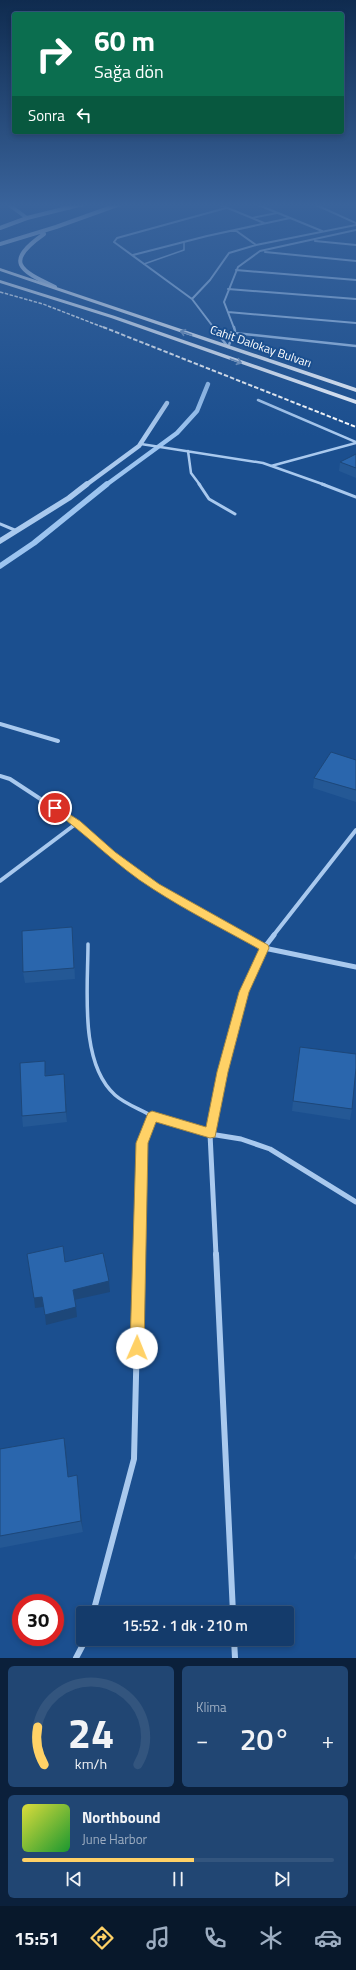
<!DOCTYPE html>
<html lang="tr">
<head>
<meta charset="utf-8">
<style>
  :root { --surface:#143b6b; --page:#214673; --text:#f1f3f6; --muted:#9dadc1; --line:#33557e; --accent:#ffd166 }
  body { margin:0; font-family:"Titillium Web",sans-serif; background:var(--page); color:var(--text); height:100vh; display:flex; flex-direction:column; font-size:15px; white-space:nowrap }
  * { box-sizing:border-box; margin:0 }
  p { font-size:13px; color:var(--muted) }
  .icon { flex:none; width:22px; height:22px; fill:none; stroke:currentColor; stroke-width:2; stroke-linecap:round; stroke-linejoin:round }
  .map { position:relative; height:1658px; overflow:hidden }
  .panel { display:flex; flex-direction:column; gap:8px; padding:8px; background:#0b203b; flex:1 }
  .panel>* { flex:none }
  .top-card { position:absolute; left:12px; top:12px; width:332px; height:122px; border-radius:4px; box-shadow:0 2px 6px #0003,0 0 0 1px var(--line); background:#0b6e4f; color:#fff; overflow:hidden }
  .speed { position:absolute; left:12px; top:1594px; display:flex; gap:8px; font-size:20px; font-weight:700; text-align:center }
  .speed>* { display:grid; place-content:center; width:52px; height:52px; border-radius:50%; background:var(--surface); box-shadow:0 2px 6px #0003,0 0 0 1px var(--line); line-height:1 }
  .speed .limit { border:6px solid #d22; background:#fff; color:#111 }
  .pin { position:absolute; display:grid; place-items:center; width:34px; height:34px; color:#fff; margin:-17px; border:2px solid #fff; border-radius:50%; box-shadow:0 1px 4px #0007 }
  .me { position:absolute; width:44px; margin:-22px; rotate:1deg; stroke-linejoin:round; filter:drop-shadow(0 0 3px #0008) }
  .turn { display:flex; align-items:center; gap:14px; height:84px; padding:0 16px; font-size:18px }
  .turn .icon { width:52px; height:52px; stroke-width:2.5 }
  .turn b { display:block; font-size:28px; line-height:34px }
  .then { display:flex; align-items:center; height:38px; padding:0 16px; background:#0003; gap:8px; font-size:15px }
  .big { font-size:30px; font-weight:600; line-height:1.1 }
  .panel .widget { flex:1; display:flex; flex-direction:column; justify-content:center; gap:6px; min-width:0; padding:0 14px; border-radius:6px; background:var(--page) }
  .panel .dial { align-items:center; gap:0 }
  .dial svg { height:104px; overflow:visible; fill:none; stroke:var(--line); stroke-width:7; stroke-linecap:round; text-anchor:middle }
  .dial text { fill:var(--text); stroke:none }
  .song { display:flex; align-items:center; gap:12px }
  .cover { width:48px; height:48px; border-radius:6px; background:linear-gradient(135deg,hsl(60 70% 55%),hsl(130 70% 35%)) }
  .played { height:4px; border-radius:2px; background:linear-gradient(90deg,var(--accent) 55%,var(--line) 55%) }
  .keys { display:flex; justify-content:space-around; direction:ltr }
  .heat { display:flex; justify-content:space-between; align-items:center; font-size:22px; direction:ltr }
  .panel .tiles { flex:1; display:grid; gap:8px; grid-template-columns:1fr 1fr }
  .widget:last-child { grid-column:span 2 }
  .trip { position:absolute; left:76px; top:1606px; width:218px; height:40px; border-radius:4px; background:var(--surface); box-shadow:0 2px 6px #0003,0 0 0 1px var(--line); font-weight:600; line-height:40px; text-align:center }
  .dock { display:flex; height:64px; justify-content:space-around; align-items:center; background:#08182b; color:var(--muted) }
  .dock .icon { width:28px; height:28px }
  .dock .active { color:var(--accent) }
  .dock b { font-size:18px; color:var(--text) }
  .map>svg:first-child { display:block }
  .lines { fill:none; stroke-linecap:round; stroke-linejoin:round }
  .stream-far1 { stroke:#9cc4f0; stroke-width:4.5 }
  .stream { stroke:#9cc4f0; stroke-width:5.5 }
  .service-far1 { stroke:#a9c9ee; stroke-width:1.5 }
  .service { stroke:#a9c9ee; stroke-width:3.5 }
  .minor-far5 { stroke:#a9c9ee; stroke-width:2 }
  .minor-far4 { stroke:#a9c9ee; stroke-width:2.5 }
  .minor-far3 { stroke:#a9c9ee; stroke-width:3 }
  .minor-far2 { stroke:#a9c9ee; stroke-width:4 }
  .minor-far1 { stroke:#a9c9ee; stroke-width:5 }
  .minor { stroke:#a9c9ee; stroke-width:6 }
  .tertiary-far2 { stroke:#a9c9ee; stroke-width:3.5 }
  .tertiary-far1 { stroke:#a9c9ee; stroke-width:4.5 }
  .tertiary { stroke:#a9c9ee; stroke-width:5.5 }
  .secondary { stroke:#d6e6fa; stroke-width:4 }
  .primary { fill:#f0f6ff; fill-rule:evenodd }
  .rail-far1 { stroke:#fff; stroke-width:1.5; stroke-dasharray:3.5 1.5; stroke-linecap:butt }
  .rail { stroke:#fff; stroke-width:2; stroke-dasharray:4.5 2; stroke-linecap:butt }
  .wall { fill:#245895 }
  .shaded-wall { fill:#1d4779 }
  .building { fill:#2a66ad; stroke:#1d4779 }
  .oneway { stroke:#7b9ac1 }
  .route { fill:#ffd166; stroke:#a68842 }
  .labels { text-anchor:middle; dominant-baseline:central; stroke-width:4; stroke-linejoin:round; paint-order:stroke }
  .far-street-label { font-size:12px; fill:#fff; stroke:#1b4f8f }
</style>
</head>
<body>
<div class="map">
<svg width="356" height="1658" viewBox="0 0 356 1658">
  <rect width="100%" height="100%" fill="#1b4f8f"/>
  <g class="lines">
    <path class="stream-far1" d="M106 485 177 433 197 411 208 384"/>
    <path class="stream" d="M0 566 34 543 107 484"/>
    <path class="service-far1" d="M144 264 184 250V242"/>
    <path class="service" d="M88 944C88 988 79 1063 115 1095 125 1104 140 1109 152 1116"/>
    <path class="minor-far5" d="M218 204 264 223
      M256 204 322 231
      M314 204 356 223
      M252 218 277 213
      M235 230 256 245
      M315 241 356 245
      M265 252 356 261
      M133 255 207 236 290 218
      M236 270 356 280
      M228 289 356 299
      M192 299 210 280 229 253 256 245 356 225
      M228 312 356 323
      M214 328 192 299 114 242 117 238 226 208
      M234 328 224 302 238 267 260 251 356 230"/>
    <path class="minor-far4" d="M213 327 228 347 235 331 234 327
      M235 333 356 346
      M258 400 356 442
      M141 444 263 463 325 485
      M188 451 191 473 200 485
      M271 466 356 443"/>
    <path class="minor-far3" d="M199 484 209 499 235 514
      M322 484 356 497
      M0 524 17 531"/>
    <path class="minor-far2" d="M0 724 58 741
      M0 776 10 779 77 823 111 854 156 886 243 936
      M0 881 77 823
      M273 936 356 830"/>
    <path class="minor-far1" d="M241 935 264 948 356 967
      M139 1255 142 1143 152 1116 210 1134 241 1139 270 1149 356 1202
      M216 1255 210 1134 222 1072 244 992 264 948 274 935"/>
    <path class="minor" d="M216 1254 233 1613
      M93 1613 134 1459 139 1254
      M234 1639 235 1658
      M76 1658 86 1639"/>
    <path class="tertiary-far2" d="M8 204 27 218
      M60 204 69 208"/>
    <path class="tertiary-far1" d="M86 485 139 446 167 403"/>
    <path class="tertiary" d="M0 541 69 498 87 484"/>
    <path class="secondary" d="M0 228 27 218 83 204
      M44 234C4 262 19 270 55 287
      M0 244 56 227 120 204"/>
    <path class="primary" d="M0 268 356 388V392L0 271Z
      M0 280 115 316 356 400V404L111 318 0 283Z"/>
    <path class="rail-far1" d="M0 292 43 304 105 328"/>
    <path class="rail" d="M103 327 356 427"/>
  </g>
  <path class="wall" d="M356 454V478L339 471 340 462Z
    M356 760V802L313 788 314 778Z
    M73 938 75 979 25 983 23 972Z
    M46 1072V1076L65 1085 67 1122 23 1127 22 1116Z
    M293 1101 352 1109 350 1120 292 1111Z
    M0 1449 66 1450 68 1477 78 1487 83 1532 0 1548Z
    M356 1551V1560L354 1558Z"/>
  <path class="shaded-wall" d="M64 1074 65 1085 67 1122 66 1112Z
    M109 1281 110 1292 74 1300 73 1290Z
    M42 1297 43 1307 35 1308 34 1298Z
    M76 1307 77 1317 46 1325 45 1315Z
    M64 1438 66 1450 69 1489 68 1477Z
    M77 1475 78 1487 83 1532 81 1521Z"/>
  <path class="building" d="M356 454V468L340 462Z
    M331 752 356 760V790L314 778Z
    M72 927 74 968 23 972 22 931Z
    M300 1047 356 1054V1068L352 1109 293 1101Z
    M45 1061V1076L64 1074 66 1112 22 1116 20 1063Z
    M63 1246 65 1262 103 1253 109 1281 73 1290 76 1307 45 1315 42 1297 34 1298 27 1254Z
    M64 1438 68 1477 77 1475 81 1521 0 1536V1449Z"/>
  <defs><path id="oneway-shaft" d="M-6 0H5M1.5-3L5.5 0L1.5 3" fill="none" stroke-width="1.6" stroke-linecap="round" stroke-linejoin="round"/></defs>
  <g class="oneway">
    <use href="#oneway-shaft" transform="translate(186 333) rotate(-161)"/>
    <use href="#oneway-shaft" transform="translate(236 361) rotate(20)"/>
  </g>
  <linearGradient id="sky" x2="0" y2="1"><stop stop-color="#0f2b4f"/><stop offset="0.47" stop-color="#39639b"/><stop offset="1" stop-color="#39639b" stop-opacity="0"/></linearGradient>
  <rect width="356" height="436" fill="url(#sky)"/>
  <path class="route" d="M55 805 80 821 115 852 159 884 268 945 269 948 249 992 228 1072 215 1137 210 1138 156 1122 148 1143 144 1348 142 1353 137 1355 132 1353 130 1348 136 1143 148 1113 152 1111 206 1127 217 1072 239 992 259 949C223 929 187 911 153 889 116 866 87 834 52 810L50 808Z"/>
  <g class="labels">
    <g class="far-street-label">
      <text transform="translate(261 346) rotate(19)">Cahit Dalokay Bulvarı</text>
    </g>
  </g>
</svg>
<div class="speed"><div class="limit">30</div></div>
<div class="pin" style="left:55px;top:808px;background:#d93025"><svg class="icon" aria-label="arrive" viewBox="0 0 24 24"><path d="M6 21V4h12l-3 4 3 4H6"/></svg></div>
<svg class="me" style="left:137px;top:1348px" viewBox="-20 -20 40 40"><circle r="19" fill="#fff"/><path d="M0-13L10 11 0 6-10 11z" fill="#ffd166"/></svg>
<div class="trip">15:52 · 1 dk · 210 m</div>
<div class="top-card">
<div class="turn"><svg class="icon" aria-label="right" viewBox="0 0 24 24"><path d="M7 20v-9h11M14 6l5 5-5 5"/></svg><div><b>60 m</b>Sağa dön</div></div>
<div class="then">Sonra<svg class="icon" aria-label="left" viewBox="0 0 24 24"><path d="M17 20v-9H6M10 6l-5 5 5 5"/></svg></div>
</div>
</div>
<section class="panel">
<div class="tiles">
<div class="widget dial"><svg viewBox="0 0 100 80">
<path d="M14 69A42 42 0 1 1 86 69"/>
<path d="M14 69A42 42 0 0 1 9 40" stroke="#ffd166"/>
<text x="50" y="56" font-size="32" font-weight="700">24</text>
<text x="50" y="72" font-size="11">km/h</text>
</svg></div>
<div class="widget"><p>Klima</p>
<div class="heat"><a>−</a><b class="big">20°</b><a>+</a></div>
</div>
<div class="widget">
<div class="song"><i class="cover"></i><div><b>Northbound</b><p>June Harbor</p></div></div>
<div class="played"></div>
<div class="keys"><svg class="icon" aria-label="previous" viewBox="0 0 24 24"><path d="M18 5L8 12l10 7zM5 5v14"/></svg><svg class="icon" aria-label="pause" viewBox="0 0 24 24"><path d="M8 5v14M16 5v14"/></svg><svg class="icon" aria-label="next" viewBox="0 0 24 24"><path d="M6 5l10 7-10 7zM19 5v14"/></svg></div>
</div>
</div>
</section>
<nav class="dock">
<b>15:51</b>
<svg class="icon active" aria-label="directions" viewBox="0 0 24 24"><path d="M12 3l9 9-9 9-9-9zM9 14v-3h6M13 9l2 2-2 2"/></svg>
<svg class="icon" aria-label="music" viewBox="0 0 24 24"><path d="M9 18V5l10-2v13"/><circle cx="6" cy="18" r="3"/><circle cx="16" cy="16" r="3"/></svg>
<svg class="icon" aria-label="phone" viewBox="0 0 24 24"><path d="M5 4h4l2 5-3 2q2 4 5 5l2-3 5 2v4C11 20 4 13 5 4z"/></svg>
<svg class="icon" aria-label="climate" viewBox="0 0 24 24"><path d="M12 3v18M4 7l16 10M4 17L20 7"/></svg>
<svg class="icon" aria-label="car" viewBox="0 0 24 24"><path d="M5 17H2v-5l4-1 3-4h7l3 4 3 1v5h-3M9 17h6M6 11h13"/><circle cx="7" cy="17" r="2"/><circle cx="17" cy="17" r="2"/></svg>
</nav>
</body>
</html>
